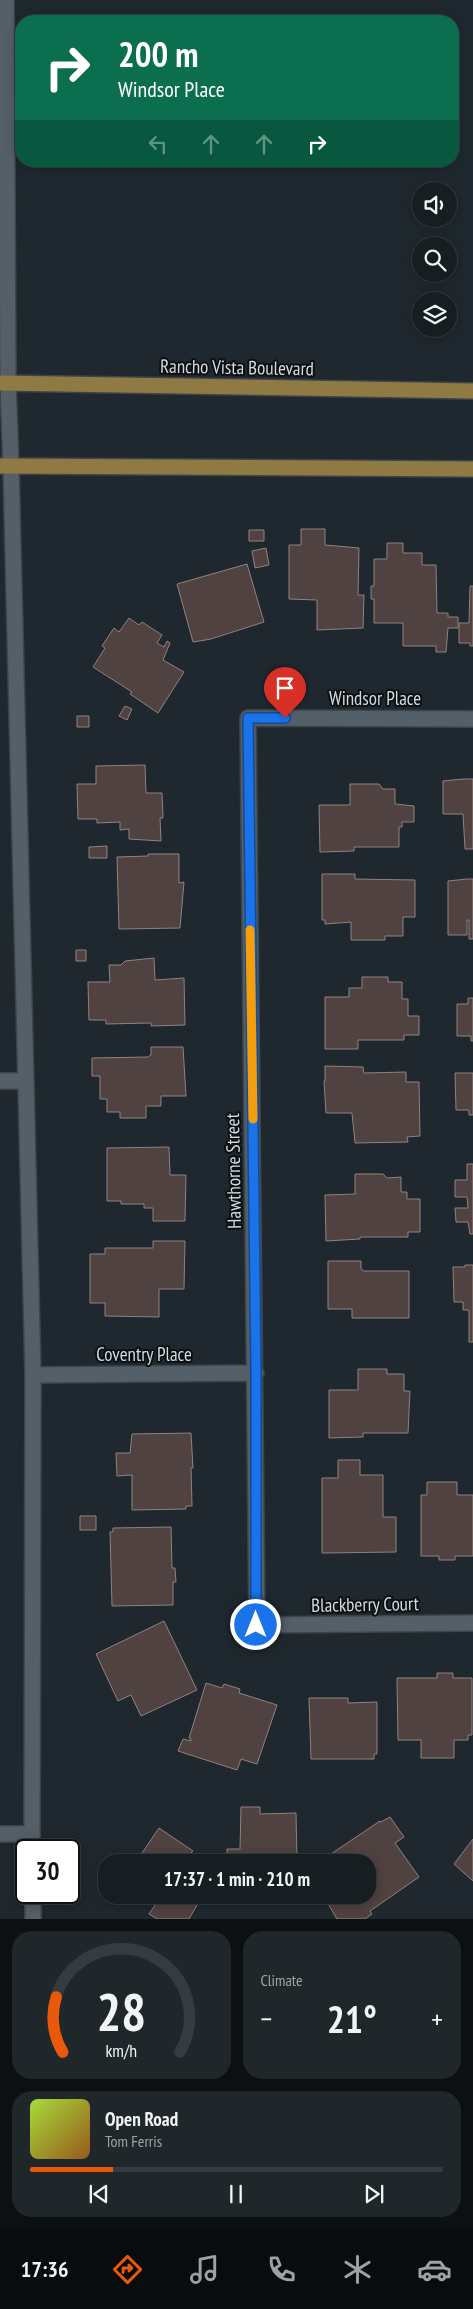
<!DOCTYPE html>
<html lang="en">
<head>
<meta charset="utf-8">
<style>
  :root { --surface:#161e22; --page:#1f272a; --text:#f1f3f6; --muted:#9ea2a5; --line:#353c40; --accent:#ea580c }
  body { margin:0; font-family:"PT Sans Narrow",sans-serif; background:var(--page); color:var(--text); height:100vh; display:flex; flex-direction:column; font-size:19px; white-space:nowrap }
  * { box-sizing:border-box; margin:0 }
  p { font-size:16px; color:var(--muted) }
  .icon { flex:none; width:28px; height:28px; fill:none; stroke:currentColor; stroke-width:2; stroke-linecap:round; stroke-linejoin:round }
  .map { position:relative; height:1919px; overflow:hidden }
  .details { display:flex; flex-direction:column; gap:12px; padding:12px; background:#0c1013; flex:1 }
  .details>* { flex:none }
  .hud { position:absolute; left:15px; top:15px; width:444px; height:152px; border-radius:20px; box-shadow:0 2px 12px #0003,0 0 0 1px var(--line); background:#0b6e4f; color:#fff; overflow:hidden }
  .buttons { position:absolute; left:412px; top:182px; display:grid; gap:10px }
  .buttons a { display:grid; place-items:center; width:45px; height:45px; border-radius:50%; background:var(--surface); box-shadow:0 2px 12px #0003,0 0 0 1px var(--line); font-size:25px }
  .speed { position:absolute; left:15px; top:1839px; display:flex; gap:10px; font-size:25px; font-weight:700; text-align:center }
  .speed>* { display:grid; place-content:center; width:65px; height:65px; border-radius:50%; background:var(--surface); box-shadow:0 2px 12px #0003,0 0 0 1px var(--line); line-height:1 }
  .speed .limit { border:2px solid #111; border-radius:8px; background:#fff; color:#111 }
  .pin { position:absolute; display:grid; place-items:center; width:42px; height:42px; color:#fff; margin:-51px -21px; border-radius:50% 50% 50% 0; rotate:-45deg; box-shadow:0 0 5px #0007 }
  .pin .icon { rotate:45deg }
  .me { position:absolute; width:55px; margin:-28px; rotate:0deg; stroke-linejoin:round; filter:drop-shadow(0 0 4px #0008) }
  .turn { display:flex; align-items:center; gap:18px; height:105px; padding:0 20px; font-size:22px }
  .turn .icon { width:65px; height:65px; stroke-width:2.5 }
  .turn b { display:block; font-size:35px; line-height:42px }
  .lanes { display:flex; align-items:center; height:48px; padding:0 20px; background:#0003; justify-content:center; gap:25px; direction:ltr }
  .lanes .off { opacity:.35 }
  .big { font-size:38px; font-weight:800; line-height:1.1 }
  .details .widget { flex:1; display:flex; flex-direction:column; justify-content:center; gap:8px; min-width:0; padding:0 18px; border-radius:20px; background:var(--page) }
  .details .dial { align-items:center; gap:0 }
  .dial svg { height:130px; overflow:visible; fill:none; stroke:var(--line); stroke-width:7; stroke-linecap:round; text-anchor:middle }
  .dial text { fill:var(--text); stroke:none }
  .song { display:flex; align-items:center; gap:15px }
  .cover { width:60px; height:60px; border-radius:8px; background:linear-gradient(135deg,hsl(80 70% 55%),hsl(30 70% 35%)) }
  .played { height:5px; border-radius:2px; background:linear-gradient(90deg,var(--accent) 20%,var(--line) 20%) }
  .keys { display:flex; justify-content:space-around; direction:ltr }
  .heat { display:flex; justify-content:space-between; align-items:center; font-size:28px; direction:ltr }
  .details .tiles { flex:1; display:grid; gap:12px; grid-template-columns:1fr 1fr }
  .widget:last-child { grid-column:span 2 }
  .trip { position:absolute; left:98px; top:1854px; width:278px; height:50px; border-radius:20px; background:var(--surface); box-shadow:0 2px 12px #0003,0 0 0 1px var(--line); font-weight:800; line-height:50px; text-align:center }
  .tab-bar { display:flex; height:80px; justify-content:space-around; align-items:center; background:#090c0e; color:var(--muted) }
  .tab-bar .icon { width:35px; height:35px }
  .tab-bar .current { color:var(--accent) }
  .tab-bar b { font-size:22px; color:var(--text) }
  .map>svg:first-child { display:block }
  .building { fill:#4f4240; stroke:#908280 }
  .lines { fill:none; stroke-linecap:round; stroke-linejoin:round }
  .minor-casing { stroke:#3d454a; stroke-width:18 }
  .tertiary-casing { stroke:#3d454a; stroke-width:18 }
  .secondary-casing { stroke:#3d454a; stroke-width:18 }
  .primary-casing { stroke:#3d454a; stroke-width:18 }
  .minor { stroke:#555f67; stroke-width:15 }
  .tertiary { stroke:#555f67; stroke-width:15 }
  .secondary { stroke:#555f67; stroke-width:15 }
  .primary { stroke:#907a44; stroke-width:15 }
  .route-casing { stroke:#114b97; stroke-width:12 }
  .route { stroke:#1a73e8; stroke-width:9 }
  .slow { stroke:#f59e0b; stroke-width:9 }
  .labels { text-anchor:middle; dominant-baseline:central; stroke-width:4; stroke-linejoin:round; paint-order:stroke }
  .street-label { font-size:19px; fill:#d4dade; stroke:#0c1013 }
</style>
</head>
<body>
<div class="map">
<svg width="473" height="1919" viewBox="0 0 473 1919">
  <rect width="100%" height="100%" fill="#1e282e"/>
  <path class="building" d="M301 529H325V545L359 548 358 595H364L363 628 317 630V600L289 599V545H301Z
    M249 530H264V541H249Z
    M387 543H403V553H422V565H436L437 613H448V617H458V628H448L446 652H436V646H403V623H374V599H371V586H374V559H387Z
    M266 548 269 565 255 568 252 551Z
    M247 564 264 622 211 639 193 642 177 584Z
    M470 586H473V646H470V643H459V623H469Z
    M129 618 139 625 142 622 162 635 157 643 164 647 167 641 170 643 163 660 184 672 158 713 130 694 132 692 93 667 105 648 102 646 114 628 119 632Z
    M125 706 132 709 127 720 119 716Z
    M77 716H89V727H77Z
    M145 765 146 793H162L163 818H160L161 841 129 839V829L120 830V822L97 823V819H78L77 784H96V766Z
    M463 779H473V849H465L463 814H443V781Z
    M350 784H379L383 789H395V804L414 806V822H402V827H399V847H354V851L320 852 319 805H350Z
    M107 846V858H89V847Z
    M148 854H179V883L184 882 180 928 119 929 117 857 148 856Z
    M322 874H355V879L415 880V917H403V936H385V940H351V922L325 924V920H322Z
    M467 879H473V939H469V920H467V935H448V881Z
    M76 950H86V961H76Z
    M154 958 155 980 184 978 185 1025 151 1026V1023L106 1024V1020H89L88 982H110L109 965H121L125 961Z
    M362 977H388V982H402V999H408V1016H419V1035H404V1040H358V1049H325V997H349V988H362Z
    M468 998H473V1041H471V1036H457V1004H468Z
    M151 1047H183L186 1096H161V1106H146V1118H120V1112H107V1099H100V1076H92V1058L148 1057 151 1055Z
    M325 1066 363 1067 364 1073 406 1072V1082H419L420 1136 407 1137 408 1142 355 1143 352 1113H326L324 1081H325Z
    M455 1073H473V1115H469V1110H456Z
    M169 1147 170 1175H186L185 1221H153V1208H144V1204H121V1201H107V1148Z
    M467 1164H473V1234H470L468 1222H456L455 1208H468L467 1197H455V1180H467Z
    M355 1174H383L387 1178 401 1177V1192H407V1199H420V1232H408V1237H360V1239L326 1241 325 1195 355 1194Z
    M153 1241H185L184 1289H159V1317L105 1316V1303H90V1254H105V1248H153Z
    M328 1261H361V1269L364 1271H409V1318H352V1309H328Z
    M465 1265H473V1342H469V1310H463V1302H454L453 1267H465Z
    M358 1369H387V1374H404V1391H410L408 1433H363V1437L329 1438V1390H358Z
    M191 1433 193 1468H191L192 1506H186V1509L132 1510V1475L117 1476 116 1453H130L132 1434Z
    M338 1460H360V1475H383V1517H396V1552L322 1553V1478H338Z
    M427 1482H457V1495H473V1556H455V1560H439V1556H421V1495H427Z
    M80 1516H96V1530H80Z
    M171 1527 172 1568H175L176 1582H173V1605L112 1606 110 1532H113V1528Z
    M164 1621 197 1690 141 1716 131 1695 118 1701 96 1654Z
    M437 1673H453V1678H472V1735H468V1740H454V1758H421V1740H398L397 1678H437Z
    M206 1683 222 1688 224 1684 240 1689 239 1693 277 1705 257 1764 241 1759 237 1770 178 1751 183 1739 191 1741V1739L189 1738Z
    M309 1698H348V1703L377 1702V1754H374V1759H311Z
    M241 1807H260V1814L296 1813 297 1862H227V1849H240Z
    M390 1817 404 1837 395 1843 419 1877 370 1911 372 1914 365 1919H337L323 1895H366V1862H324L322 1860 380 1821 381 1822Z
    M159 1828 193 1851 191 1853 201 1861 200 1862H125L131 1854 138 1859Z
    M473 1839V1881L454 1864Z
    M144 1895H203L189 1919H157L149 1914 156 1904Z"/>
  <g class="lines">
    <g class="minor-casing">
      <path id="minor" d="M473 719 248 718 257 1625 473 1623
        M0 1081H26
        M33 1375 256 1373
        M0 1834H32"/>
    </g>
    <g class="tertiary-casing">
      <path id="tertiary" d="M11 467 33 1375 32 1850
        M33 1892V1919"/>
    </g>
    <g class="secondary-casing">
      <path id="secondary" d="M6 0 8 383 11 467"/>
    </g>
    <g class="primary-casing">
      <path id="primary" d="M0 383 473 391
        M0 466 473 469"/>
    </g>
    <use href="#minor" class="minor"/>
    <use href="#tertiary" class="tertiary"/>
    <use href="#secondary" class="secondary"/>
    <use href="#primary" class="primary"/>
  </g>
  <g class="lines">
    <g class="route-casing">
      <path id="route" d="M256 1625V1373L248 718H285"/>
    </g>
    <use href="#route" class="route"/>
    <path class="slow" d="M250 930 253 1119"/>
  </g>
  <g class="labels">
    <g class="street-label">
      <text transform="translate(237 367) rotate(1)">Rancho Vista Boulevard</text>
      <text x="375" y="698">Windsor Place</text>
      <text transform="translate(233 1171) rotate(-91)">Hawthorne Street</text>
      <text x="144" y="1354">Coventry Place</text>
      <text transform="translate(365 1604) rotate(-1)">Blackberry Court</text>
    </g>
  </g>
</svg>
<div class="buttons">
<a><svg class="icon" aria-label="sound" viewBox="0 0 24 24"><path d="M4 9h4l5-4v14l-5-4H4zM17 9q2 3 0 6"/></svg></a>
<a><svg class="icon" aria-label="search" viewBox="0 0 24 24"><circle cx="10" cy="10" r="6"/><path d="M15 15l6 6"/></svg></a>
<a><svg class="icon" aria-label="layers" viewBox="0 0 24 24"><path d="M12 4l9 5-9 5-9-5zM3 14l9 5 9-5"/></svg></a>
</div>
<div class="speed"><div class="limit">30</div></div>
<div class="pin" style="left:285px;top:718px;background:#d93025"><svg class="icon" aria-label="arrive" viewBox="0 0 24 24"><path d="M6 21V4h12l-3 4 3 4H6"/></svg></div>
<svg class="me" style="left:256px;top:1625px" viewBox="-20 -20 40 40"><circle r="17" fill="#1a73e8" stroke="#fff" stroke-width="3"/><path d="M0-11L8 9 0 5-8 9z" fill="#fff"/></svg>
<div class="trip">17:37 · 1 min · 210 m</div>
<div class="hud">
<div class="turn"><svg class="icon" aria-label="right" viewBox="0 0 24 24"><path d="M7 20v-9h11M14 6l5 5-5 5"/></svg><div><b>200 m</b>Windsor Place</div></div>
<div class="lanes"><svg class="icon off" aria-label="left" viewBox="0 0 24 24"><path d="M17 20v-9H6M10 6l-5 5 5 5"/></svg><svg class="icon off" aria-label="ahead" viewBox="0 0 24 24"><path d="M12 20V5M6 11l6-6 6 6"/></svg><svg class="icon off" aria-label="ahead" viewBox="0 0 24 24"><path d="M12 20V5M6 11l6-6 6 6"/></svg><svg class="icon" aria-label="right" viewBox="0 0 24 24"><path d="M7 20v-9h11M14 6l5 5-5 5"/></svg></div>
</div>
</div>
<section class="details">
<div class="tiles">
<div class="widget dial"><svg viewBox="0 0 100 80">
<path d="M14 69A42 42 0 1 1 86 69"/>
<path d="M14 69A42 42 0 0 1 10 35" stroke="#ea580c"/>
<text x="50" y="56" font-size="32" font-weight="700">28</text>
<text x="50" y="72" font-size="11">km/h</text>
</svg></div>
<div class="widget"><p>Climate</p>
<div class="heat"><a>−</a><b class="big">21°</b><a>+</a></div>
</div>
<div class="widget">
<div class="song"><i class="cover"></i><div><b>Open Road</b><p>Tom Ferris</p></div></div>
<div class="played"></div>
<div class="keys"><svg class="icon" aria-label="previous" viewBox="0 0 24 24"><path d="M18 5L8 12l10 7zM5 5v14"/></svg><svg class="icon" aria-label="pause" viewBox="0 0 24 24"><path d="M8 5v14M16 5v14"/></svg><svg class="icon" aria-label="next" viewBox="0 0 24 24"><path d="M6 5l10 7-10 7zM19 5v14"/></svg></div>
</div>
</div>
</section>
<nav class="tab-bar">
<b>17:36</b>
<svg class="icon current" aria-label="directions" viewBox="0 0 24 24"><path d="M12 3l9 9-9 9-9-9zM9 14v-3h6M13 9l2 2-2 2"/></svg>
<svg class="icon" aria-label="music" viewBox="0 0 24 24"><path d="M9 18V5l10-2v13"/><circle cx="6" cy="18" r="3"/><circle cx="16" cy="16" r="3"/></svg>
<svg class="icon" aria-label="phone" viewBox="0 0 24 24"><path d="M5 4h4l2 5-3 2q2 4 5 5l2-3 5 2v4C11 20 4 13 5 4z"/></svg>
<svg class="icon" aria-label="climate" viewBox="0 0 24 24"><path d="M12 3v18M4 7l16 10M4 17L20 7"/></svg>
<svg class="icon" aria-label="car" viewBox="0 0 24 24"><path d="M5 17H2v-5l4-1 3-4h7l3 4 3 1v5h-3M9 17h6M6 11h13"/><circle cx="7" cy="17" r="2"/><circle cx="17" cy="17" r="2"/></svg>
</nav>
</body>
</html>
